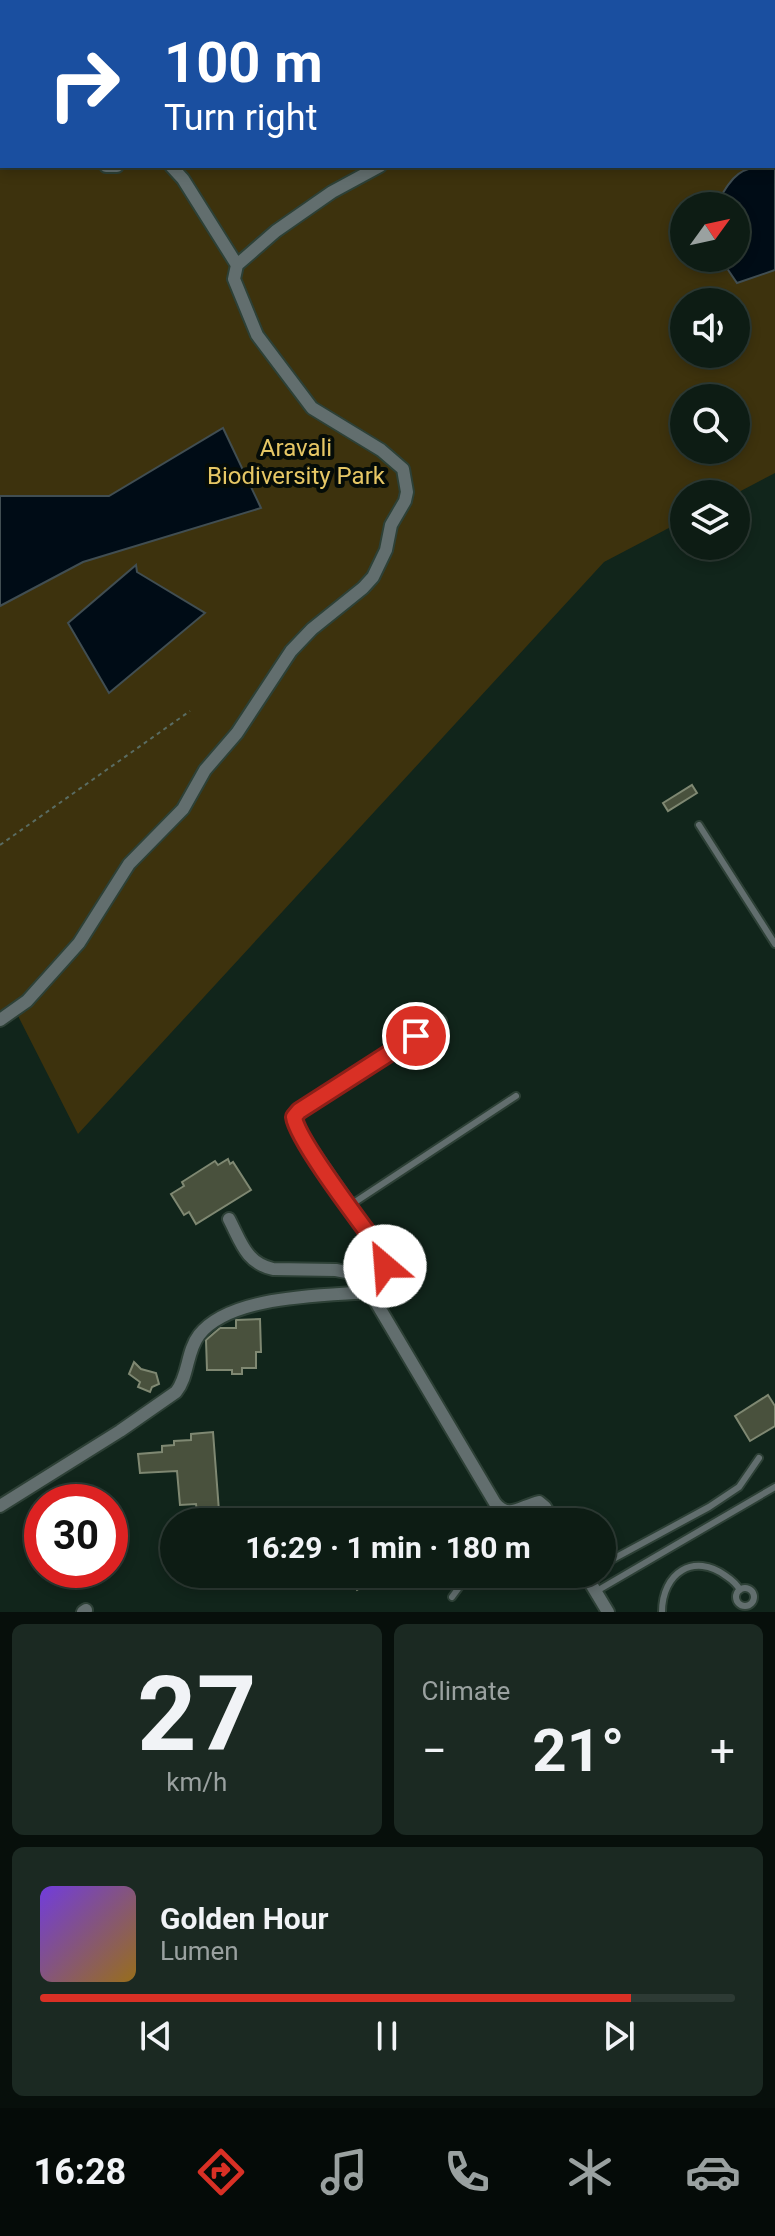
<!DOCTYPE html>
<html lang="en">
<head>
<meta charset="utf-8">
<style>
  :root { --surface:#0d1c14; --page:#1b2922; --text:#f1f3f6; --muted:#9aa1a0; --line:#2d3a34; --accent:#d93025 }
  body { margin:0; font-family:Roboto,sans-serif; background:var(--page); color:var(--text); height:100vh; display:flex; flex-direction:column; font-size:30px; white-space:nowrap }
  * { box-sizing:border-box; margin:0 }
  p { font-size:26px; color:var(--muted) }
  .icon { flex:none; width:44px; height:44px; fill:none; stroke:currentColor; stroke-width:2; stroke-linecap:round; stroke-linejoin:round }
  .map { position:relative; height:1612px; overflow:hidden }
  .drawer { display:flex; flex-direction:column; gap:12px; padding:12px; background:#070f0b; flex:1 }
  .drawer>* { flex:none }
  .guide { position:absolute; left:0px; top:0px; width:776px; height:168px; box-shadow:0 4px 12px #0003,0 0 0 2px var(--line); background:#1a4fa0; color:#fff; overflow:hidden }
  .needle { width:52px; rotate:57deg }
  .buttons { position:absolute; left:670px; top:192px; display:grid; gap:16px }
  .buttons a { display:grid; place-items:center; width:80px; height:80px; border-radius:50%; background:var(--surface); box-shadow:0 4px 12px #0003,0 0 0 2px var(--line); font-size:40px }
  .speed { position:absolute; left:24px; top:1484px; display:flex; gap:16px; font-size:40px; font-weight:700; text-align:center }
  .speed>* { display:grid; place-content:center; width:104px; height:104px; border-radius:50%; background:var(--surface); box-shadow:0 4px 12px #0003,0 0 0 2px var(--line); line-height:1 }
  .speed .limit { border:12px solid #d22; background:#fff; color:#111 }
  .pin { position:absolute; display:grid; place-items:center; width:68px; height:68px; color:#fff; margin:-34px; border:4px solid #fff; border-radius:50%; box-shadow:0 2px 8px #0007 }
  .me { position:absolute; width:88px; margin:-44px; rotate:333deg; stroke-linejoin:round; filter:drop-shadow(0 0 6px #0008) }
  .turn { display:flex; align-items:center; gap:28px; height:168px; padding:0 32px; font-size:36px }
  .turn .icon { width:104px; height:104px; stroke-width:2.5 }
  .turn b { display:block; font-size:56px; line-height:68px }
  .big { font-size:60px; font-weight:700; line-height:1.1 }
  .drawer .card { flex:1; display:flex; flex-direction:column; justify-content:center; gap:12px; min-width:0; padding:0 28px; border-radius:12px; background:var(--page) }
  .drawer .dial { align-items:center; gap:0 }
  .dial b { font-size:104px; line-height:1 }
  .song { display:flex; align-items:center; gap:24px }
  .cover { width:96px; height:96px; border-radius:12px; background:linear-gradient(135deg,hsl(260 70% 55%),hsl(40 70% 35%)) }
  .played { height:8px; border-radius:4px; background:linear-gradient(90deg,var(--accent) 85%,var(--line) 85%) }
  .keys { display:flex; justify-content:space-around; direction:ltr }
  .heat { display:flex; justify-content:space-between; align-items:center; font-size:44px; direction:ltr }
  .drawer .tiles { flex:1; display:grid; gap:12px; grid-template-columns:1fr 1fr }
  .card:last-child { grid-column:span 2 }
  .trip { position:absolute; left:160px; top:1508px; width:456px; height:80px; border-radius:40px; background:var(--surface); box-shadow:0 4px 12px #0003,0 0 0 2px var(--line); font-weight:700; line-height:80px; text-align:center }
  .tab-bar { display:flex; height:128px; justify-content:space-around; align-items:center; background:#050b08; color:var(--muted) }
  .tab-bar .icon { width:56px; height:56px }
  .tab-bar .selected { color:var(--accent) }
  .tab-bar b { font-size:36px; color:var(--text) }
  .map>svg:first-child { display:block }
  .green { fill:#3d320d; fill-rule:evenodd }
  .water { fill:#000c16; stroke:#414e52; stroke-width:2 }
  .building { fill:#49513d; stroke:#7f8872; stroke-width:2 }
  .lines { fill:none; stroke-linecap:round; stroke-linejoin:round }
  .lane-casing { stroke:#2d4036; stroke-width:10 }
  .street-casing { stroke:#2d4036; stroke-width:16 }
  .path { stroke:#5a6c62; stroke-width:2; stroke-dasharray:4 4; stroke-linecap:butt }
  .lane { stroke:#626e6e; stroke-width:6 }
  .street { stroke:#626e6e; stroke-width:12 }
  .route-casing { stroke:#8d1f18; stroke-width:20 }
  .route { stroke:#d93025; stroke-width:14 }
  .labels { text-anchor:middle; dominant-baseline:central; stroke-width:8; stroke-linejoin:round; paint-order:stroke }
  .park-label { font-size:24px; fill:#e6c765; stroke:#050c08 }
</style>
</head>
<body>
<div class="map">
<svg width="775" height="1612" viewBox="0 0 775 1612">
  <rect width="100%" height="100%" fill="#11251b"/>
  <path class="green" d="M0 0H775V473L735 494H684V520L604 562 78 1134 14 1008 0 1014ZM2 2H774V166H2ZM684 206H736V258H684ZM684 302H736V354H684ZM684 398H736V450H684Z"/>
  <path class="water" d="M775 155V270L737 283 720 258H736V206H715C733 176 737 166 774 166Z
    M223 428 261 508 83 562 0 606V496H109Z
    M136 565 137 572 205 613 109 693 68 623Z"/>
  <path class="building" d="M692 785 697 793 668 811 663 803Z
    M228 1159 230 1164 233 1162 251 1190 196 1224 189 1212 184 1215 171 1194 184 1186 182 1182 215 1161 218 1165Z
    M260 1319 261 1352H256V1368H242V1374H232V1370H207L206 1340 220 1328H236V1320Z
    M134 1362 141 1369 156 1373 159 1384 152 1387 150 1392 138 1387 140 1382 129 1374Z
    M768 1395 775 1406V1426L750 1441 735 1416Z
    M213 1432 219 1511 197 1512 196 1504 180 1505 177 1471 140 1473 138 1454 162 1452V1446L174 1445V1441L191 1440V1434Z
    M346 1574H382L357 1590Z"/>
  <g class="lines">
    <g class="lane-casing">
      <path id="lane" d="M699 825 775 944
        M349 1206 516 1096
        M486 1522 503 1511
        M602 1565 709 1507 739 1487 759 1458
        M736 1597a9 9 0 1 1 18 0a9 9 0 1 1-18 0Z
        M595 1592 775 1487
        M452 1597 469 1574
        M662 1612C662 1573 694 1552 726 1576 732 1580 736 1583 740 1590"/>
    </g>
    <g class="street-casing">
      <path id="street" d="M212 2 214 0
        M774 3 775 2
        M106 166H117
        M171 166 183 179 237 265
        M0 1020 27 1001 79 943 129 864 183 809 205 770 237 733 291 651 312 629 363 588 373 577 386 550 391 525 405 501 407 492 403 469 381 450 312 408 257 335 234 279 237 265 276 231 332 192 380 166
        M440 1021 299 1111 294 1120 311 1149 385 1256V1266L369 1280 370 1292 495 1503C509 1520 521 1506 539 1502L545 1507 554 1522
        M229 1219C241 1242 246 1263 273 1269L336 1270 371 1277
        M0 1506 120 1431 176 1392C189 1376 186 1352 199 1335 230 1295 322 1296 370 1292
        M585 1574 608 1612
        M83 1612 86 1610"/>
    </g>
    <path class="path" d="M0 845 190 711"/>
    <use href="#lane" class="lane"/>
    <use href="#street" class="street"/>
  </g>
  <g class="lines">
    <g class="route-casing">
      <path id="route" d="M385 1266V1256C367 1231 297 1141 294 1117L299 1111 416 1036"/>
    </g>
    <use href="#route" class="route"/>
  </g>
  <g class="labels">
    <g class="park-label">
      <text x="296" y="448">Aravali<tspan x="296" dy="28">Biodiversity Park</tspan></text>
    </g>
  </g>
</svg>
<div class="buttons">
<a><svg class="needle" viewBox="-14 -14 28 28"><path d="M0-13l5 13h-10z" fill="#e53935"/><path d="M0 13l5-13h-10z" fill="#9aa1a0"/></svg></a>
<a><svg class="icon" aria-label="sound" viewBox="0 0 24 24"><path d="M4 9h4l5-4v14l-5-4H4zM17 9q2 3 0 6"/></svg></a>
<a><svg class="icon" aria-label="search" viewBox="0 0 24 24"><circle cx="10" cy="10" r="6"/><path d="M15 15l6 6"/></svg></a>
<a><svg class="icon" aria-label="layers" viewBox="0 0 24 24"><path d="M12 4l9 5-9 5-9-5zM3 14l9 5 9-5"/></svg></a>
</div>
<div class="speed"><div class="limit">30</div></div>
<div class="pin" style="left:416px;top:1036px;background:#d93025"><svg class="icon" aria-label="arrive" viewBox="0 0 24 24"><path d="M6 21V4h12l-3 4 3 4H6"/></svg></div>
<svg class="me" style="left:385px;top:1266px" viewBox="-20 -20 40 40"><circle r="19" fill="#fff"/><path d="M0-13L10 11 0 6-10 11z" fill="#d93025"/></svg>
<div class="trip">16:29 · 1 min · 180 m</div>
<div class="guide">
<div class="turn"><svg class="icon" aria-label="right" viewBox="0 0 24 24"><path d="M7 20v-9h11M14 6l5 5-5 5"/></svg><div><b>100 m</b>Turn right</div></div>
</div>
</div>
<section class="drawer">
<div class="tiles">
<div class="card dial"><b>27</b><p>km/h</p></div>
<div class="card"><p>Climate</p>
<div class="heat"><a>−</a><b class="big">21°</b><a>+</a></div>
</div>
<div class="card">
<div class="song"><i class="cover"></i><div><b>Golden Hour</b><p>Lumen</p></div></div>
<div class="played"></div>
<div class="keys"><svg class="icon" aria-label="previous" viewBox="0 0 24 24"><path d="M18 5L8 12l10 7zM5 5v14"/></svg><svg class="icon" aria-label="pause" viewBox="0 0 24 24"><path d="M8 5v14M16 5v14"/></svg><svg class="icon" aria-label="next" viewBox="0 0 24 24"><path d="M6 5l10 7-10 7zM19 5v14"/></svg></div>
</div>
</div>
</section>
<nav class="tab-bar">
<b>16:28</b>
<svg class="icon selected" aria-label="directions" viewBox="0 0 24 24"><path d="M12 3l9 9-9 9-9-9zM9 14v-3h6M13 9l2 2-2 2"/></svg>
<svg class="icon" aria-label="music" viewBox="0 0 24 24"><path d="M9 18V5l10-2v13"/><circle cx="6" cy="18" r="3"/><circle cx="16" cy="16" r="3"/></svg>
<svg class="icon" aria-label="phone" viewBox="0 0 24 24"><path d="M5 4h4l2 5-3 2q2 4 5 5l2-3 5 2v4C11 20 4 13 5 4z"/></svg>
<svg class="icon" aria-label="climate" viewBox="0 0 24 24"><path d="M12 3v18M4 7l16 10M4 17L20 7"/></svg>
<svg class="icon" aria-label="car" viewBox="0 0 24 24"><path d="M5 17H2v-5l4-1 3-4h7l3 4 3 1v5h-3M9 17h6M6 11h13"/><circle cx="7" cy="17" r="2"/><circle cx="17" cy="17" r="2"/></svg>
</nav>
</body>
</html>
